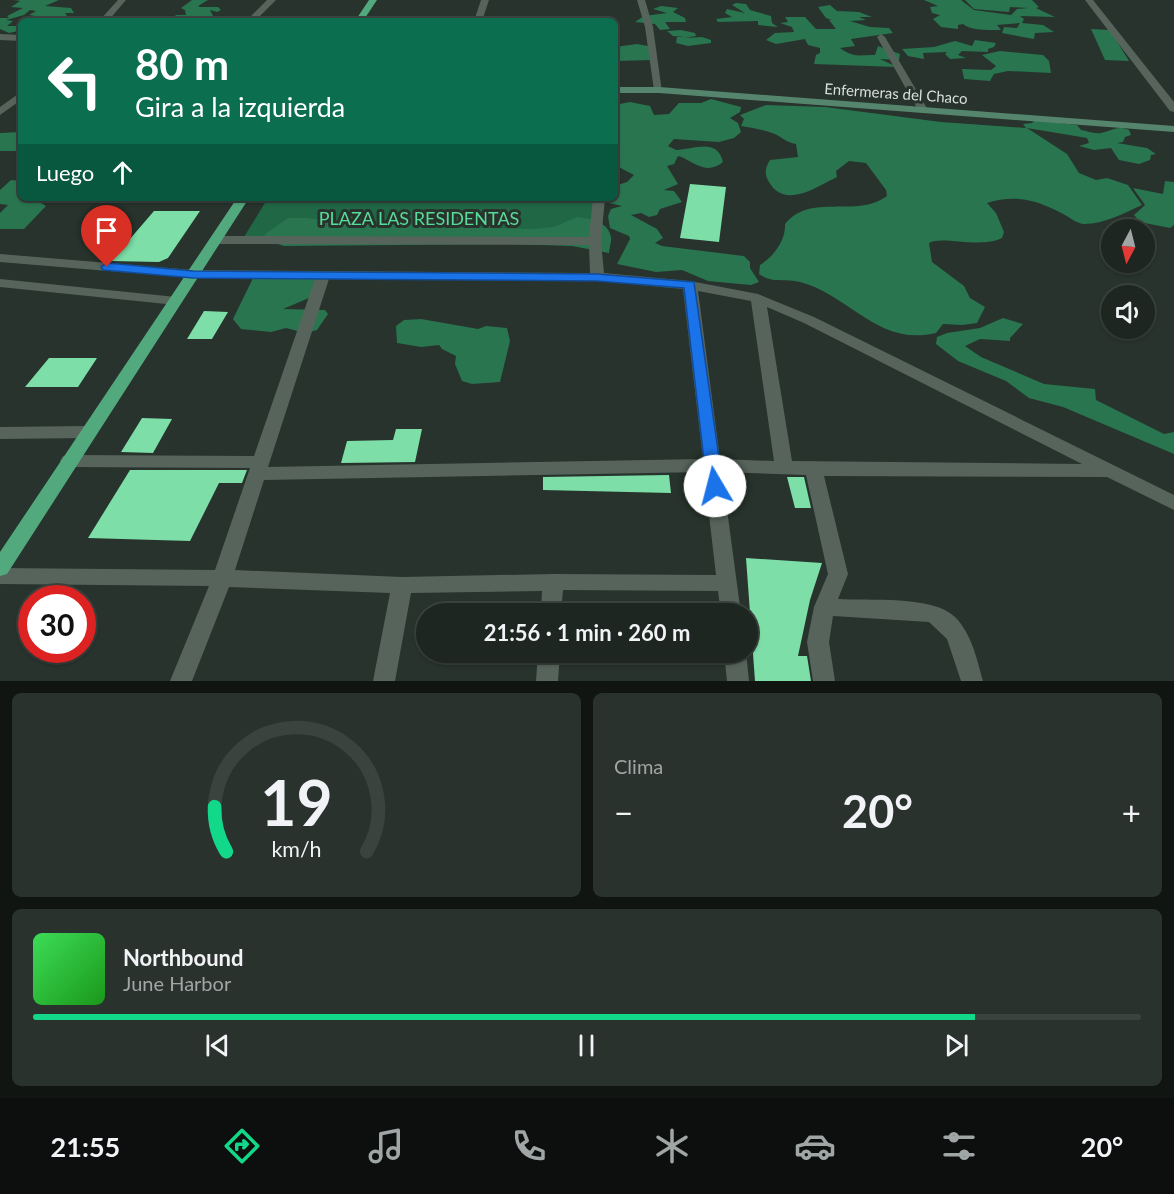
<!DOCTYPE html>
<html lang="es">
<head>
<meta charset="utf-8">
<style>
  :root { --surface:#1d2621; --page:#2a322e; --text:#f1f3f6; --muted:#a0a5a5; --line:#3b433f; --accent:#12d98a }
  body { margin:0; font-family:Lato,sans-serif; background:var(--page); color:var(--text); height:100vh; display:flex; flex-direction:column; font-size:22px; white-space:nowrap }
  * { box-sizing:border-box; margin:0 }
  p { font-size:20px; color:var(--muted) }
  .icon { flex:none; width:33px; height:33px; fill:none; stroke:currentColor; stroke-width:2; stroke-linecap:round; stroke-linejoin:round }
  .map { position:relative; height:681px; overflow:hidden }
  .side { display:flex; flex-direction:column; gap:12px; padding:12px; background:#101512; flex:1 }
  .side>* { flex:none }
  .guide { position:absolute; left:18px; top:18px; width:600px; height:183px; border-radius:9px; box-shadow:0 2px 4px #0004,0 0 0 2px var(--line); background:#0b6e4f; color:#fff; overflow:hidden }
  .needle { width:39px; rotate:187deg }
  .fabs { position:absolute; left:1101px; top:219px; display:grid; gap:12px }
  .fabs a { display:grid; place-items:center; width:54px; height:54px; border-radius:50%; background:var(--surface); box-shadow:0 2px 4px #0004,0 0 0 2px var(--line); font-size:30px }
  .speed { position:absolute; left:18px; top:585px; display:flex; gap:12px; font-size:30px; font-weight:700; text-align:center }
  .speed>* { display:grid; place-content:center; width:78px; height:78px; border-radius:50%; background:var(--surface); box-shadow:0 2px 4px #0004,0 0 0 2px var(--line); line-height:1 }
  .speed .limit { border:9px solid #d22; background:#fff; color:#111 }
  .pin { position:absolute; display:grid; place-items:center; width:51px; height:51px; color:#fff; margin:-62px -26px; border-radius:50% 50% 50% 0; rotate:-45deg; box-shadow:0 0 6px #0007 }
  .pin .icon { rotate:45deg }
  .me { position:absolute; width:66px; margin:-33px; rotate:352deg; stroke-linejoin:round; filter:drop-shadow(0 0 4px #0008) }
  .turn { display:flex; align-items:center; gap:21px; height:126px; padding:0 18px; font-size:27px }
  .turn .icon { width:78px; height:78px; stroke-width:2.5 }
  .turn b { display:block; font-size:42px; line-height:51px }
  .then { display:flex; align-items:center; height:57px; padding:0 18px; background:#0003; gap:12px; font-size:22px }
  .big { font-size:45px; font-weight:700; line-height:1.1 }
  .side .tile { flex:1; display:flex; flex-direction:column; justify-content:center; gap:9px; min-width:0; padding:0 21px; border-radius:9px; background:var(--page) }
  .side .dial { align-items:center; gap:0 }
  .dial svg { height:156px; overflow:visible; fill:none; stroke:var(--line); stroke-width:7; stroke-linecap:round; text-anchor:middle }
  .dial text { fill:var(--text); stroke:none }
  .song { display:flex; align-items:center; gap:18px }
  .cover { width:72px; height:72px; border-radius:9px; background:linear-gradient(135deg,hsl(130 70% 55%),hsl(120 70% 35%)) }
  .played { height:6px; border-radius:3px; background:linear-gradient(90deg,var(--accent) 85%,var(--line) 85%) }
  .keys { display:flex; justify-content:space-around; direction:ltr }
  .heat { display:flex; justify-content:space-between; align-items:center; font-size:33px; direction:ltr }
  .side .tiles { flex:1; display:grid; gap:12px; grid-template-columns:1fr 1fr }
  .tile:last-child { grid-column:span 2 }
  .trip { position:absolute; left:416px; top:603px; width:342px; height:60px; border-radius:30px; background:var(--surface); box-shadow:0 2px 4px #0004,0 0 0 2px var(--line); font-weight:700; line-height:60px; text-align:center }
  .tab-bar { display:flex; height:96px; justify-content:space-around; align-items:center; background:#0c0f0d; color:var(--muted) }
  .tab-bar .icon { width:42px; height:42px }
  .tab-bar .active { color:var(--accent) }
  .tab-bar b { font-size:27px; color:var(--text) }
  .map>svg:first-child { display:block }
  .green { fill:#206845 }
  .forest { fill:#29754f }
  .building { fill:#7ddea8 }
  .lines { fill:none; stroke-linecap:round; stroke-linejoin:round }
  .minor { fill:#57645c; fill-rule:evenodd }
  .secondary { fill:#55866d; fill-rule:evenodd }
  .primary { fill:#53a97e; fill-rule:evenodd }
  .route { fill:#1a73e8; stroke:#114b97; stroke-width:1.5 }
  .labels { text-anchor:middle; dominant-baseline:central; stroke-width:6; stroke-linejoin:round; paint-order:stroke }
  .far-street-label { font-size:15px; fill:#d7dfda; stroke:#27332c }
  .park-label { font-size:18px; fill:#57db98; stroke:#27332c }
</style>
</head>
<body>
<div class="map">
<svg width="1174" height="681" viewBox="0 0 1174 681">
  <rect width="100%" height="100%" fill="#27332c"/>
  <path class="green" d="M268 198H594L591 238 244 237Z"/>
  <path class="forest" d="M14 0H59L45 6 71 8 74 13H65L67 16 54 19 29 15 36 11 30 10 24 15 6 20 13 21 7 26H18V31L9 33 0 29V18H9L7 16 23 8 11 7 20 1Z
    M192 0H208L198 6 200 7H218L221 10 217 12 210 10 214 18 242 21 180 18 181 19 176 21 173 18 176 15H186L185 10 181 8Z
    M924 0H961L974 10 1011 15 1017 9 1028 8 1010 7 1009 12 974 9 965 0H1032L1039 7 1036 8 1055 17 1020 16 1024 19 1022 23 1043 25 1054 32 1035 33 1034 39 1002 33 1004 27 1017 28 1020 23 997 25 1001 30C989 30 971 31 963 24L958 25V29L941 27 933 19 940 15 932 13 930 7 938 6Z
    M736 3 746 4 750 10 771 16 772 23 778 27 758 25V21L718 22 716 19 732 17 725 13 727 9 745 13 732 5Z
    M830 5 837 11 859 12 872 17H859L866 20 850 21 870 27 889 28 893 33 851 39 855 46 840 48C853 58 860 55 875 55L878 46 900 54 899 60 880 59 897 67 814 64 816 55 820 53V48L808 45 805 39 776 44 766 40 775 33 794 32 792 27 780 23 788 22 785 17H805L816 29H836L829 20H832L826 18 818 7Z
    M661 6 678 8 673 12 685 18 686 22H665L670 29 660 30 655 24 635 22 644 16 667 13 653 9Z
    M1091 29 1110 30 1129 61 1105 60Z
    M681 30 695 33 696 36 685 38 702 37 711 40V43L688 46 676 43 677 37H685L673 36 667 31Z
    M975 40 996 43 994 47 988 49V52L962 51 958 55 966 58 950 59 945 54 947 52 923 53 924 59 908 56 902 49 934 47 955 41 972 46Z
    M637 44 648 46 653 60 615 61V47Z
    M1000 51 1043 55 1049 61 1051 73 1008 71 994 74 990 81 964 79 962 69 991 70 996 66 982 55Z
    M711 99 741 107 740 112 730 118 738 123 741 132 734 138 719 142 674 139 668 146 676 150C693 150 717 137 723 162 705 177 691 159 678 156L674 164 667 166 678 184 664 190 674 191 682 202 660 209 657 215 649 217 641 213 631 215 657 229 663 238 655 243 662 246 744 256 750 262V268L759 282 751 285 708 281 682 270 656 272 617 264 630 239 629 236 610 228 608 216 611 209 622 206 609 203V198H615V186L627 182 634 175 615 165V105L630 102 650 106 654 115 669 114 679 103H701Z
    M766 105 825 107 941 122 1026 128 1023 124 1032 123 1035 120 1077 125 1081 130C1087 131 1094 134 1101 133 1112 131 1117 125 1129 130L1131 135 1125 137 1123 142 1117 143 1147 148 1156 154 1151 155 1150 160 1139 164 1119 160 1111 148 1094 150 1079 146 1089 143 1087 138 1027 128 1067 154 1079 173 1096 180 1107 178 1128 185 1142 205C1125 213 1104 224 1084 224 1078 224 1069 217 1063 214 1037 200 1016 194 987 203L996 213 1004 232 1002 238C979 249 942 235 929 243L932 262 964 286 970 298 985 307 977 323 962 325 943 324 936 333C878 347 850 295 800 282 785 278 773 284 759 274L760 265C773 257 786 241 785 224 811 192 856 219 887 196L886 190 866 163 849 161 836 171 837 177C818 186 785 210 769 182 764 174 765 168 770 160L798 157 796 144C786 142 783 138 775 134 764 130 753 128 741 126L744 119 740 115Z
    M21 132V151H0V133Z
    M11 180 21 181V198H45L41 203 46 206 24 229H0V213L8 205 0 204V190Z
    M1165 181 1174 182V225L1170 228 1140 222 1134 215 1145 205 1133 188 1163 194Z
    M577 217C591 219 608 221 611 237 612 241 609 248 609 253L572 246 510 244 284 246 266 240 265 234 288 218H307L360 225 395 222 428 227 534 229 554 227Z
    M254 276 314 278 318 286 309 298 283 309 325 310 328 314 317 330 305 333 286 328 271 332 241 329 233 319Z
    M1003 318 1023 324 1010 338V341L980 339 965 346 981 357 1044 384 1095 389 1096 400 1164 434 1174 432V454L1063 407 1029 398 1006 381 958 361 936 344 937 337 947 333 980 328Z
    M421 319 478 329 486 326 507 328 510 341 500 382 472 384 462 381 455 364 456 356 442 349 439 345 421 347 397 343 396 326 404 320Z"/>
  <path class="building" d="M690 184 726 187 719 242 680 238Z
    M154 211H200L168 258 159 262 111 261Z
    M204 311 228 312 212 339H187Z
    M49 358H97L78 387H25Z
    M142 418 172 419 153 453 121 452Z
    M396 429H422L415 462 341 463 347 441 393 440Z
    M130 470H247L242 483H219L190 541 88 538Z
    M669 475 671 493 543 490V477Z
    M787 477H804L811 508H795Z
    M746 558 822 563 810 600 798 656H807L811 681H755Z"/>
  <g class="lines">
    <path class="minor" d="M118 0H126L108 21H99Z
      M267 0H276L255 21H246Z
      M481 0H489L482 21H474Z
      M637 0H645L653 27 662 92 654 90 645 27Z
      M1085 0H1093L1174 102V112L1170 111Z
      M0 34 21 35V41L0 40Z
      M881 34 885 37 928 110 927 112 918 110 877 37Z
      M21 92V100L0 115V107Z
      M593 198H605L601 241 604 273 690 281 758 294 814 317 1174 495V510L1107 477 824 476 848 574 838 599C868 601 933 595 955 617 972 634 977 660 983 681H961L947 639 929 622 833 616 829 642 835 681H813L807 642 814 607 828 574 806 475 722 472 741 614H721L718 591 563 590 561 614H541L542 591 411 593 395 681H373L390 593 229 587 192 681H170L209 586 0 584V568L215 570 250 468 69 467 63 466 60 461 63 456 69 455 254 456 315 279 193 278 0 262V254L193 270 590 273 589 245 216 244 210 240 216 236 589 237ZM329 279 597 281 683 289 703 459 268 467ZM698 291 751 301 774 461 720 459ZM767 307 804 323 1082 464 792 461ZM704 472 716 575 553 574 402 577 235 570 264 480Z
      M0 279 176 297 183 301 176 305 0 287Z
      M88 426 94 428 96 432 94 436 88 438 0 439V427Z
      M538 652H560L558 681H536Z
      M724 652H746L749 681H727Z"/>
    <path class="secondary" d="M615 87H659L1174 126V132L659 93H615Z"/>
    <path class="primary" d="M369 0H377L363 21H355Z
      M237 198H249L7 574 0 576V552Z"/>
  </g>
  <path class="route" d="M107 263 193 271 597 274 694 282 723 486 715 492 707 486 684 288 597 281 193 278 103 270 101 267Z"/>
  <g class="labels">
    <g class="far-street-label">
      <text transform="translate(896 93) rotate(4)">Enfermeras del Chaco</text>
    </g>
    <g class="park-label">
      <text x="419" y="218">PLAZA LAS RESIDENTAS</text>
    </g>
  </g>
</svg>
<div class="fabs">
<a><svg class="needle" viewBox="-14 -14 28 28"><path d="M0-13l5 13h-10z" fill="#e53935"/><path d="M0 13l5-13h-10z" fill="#a0a5a5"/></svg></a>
<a><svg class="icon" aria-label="sound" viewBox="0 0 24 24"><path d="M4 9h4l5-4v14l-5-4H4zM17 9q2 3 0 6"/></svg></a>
</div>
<div class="speed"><div class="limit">30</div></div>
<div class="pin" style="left:107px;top:267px;background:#d93025"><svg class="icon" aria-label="arrive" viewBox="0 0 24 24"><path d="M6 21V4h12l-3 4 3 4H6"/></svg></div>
<svg class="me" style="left:715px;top:486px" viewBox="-20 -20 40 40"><circle r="19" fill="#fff"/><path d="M0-13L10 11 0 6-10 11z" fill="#1a73e8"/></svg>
<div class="trip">21:56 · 1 min · 260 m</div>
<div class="guide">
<div class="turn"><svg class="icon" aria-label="left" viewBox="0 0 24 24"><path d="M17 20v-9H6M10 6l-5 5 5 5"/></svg><div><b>80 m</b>Gira a la izquierda</div></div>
<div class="then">Luego<svg class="icon" aria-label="ahead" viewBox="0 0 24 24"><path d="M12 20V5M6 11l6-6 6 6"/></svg></div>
</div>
</div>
<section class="side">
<div class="tiles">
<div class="tile dial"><svg viewBox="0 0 100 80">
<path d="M14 69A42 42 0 1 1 86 69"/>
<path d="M14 69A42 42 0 0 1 8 46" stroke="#12d98a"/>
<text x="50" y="56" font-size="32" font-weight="700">19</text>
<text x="50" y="72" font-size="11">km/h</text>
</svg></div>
<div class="tile"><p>Clima</p>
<div class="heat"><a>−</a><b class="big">20°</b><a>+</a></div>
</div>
<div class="tile">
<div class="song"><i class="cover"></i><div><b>Northbound</b><p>June Harbor</p></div></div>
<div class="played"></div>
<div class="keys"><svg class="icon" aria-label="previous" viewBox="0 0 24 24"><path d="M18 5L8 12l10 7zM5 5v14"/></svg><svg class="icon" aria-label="pause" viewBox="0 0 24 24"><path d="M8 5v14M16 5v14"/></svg><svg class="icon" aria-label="next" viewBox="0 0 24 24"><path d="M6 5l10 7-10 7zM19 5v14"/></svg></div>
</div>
</div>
</section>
<nav class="tab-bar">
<b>21:55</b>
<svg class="icon active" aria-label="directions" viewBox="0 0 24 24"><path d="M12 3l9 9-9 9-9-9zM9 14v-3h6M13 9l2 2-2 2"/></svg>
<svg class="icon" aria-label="music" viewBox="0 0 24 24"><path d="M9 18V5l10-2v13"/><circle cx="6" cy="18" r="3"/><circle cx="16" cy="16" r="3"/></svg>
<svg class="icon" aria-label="phone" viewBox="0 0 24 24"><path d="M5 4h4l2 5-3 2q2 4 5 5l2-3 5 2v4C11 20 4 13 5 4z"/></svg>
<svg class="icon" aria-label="climate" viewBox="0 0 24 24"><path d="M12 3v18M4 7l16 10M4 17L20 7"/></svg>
<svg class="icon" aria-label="car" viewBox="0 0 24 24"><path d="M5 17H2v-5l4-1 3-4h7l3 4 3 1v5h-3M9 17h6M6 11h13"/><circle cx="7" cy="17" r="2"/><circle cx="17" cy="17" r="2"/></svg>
<svg class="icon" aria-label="filters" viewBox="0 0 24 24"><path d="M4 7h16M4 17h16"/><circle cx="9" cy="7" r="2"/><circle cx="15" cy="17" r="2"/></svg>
<b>20°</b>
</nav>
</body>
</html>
